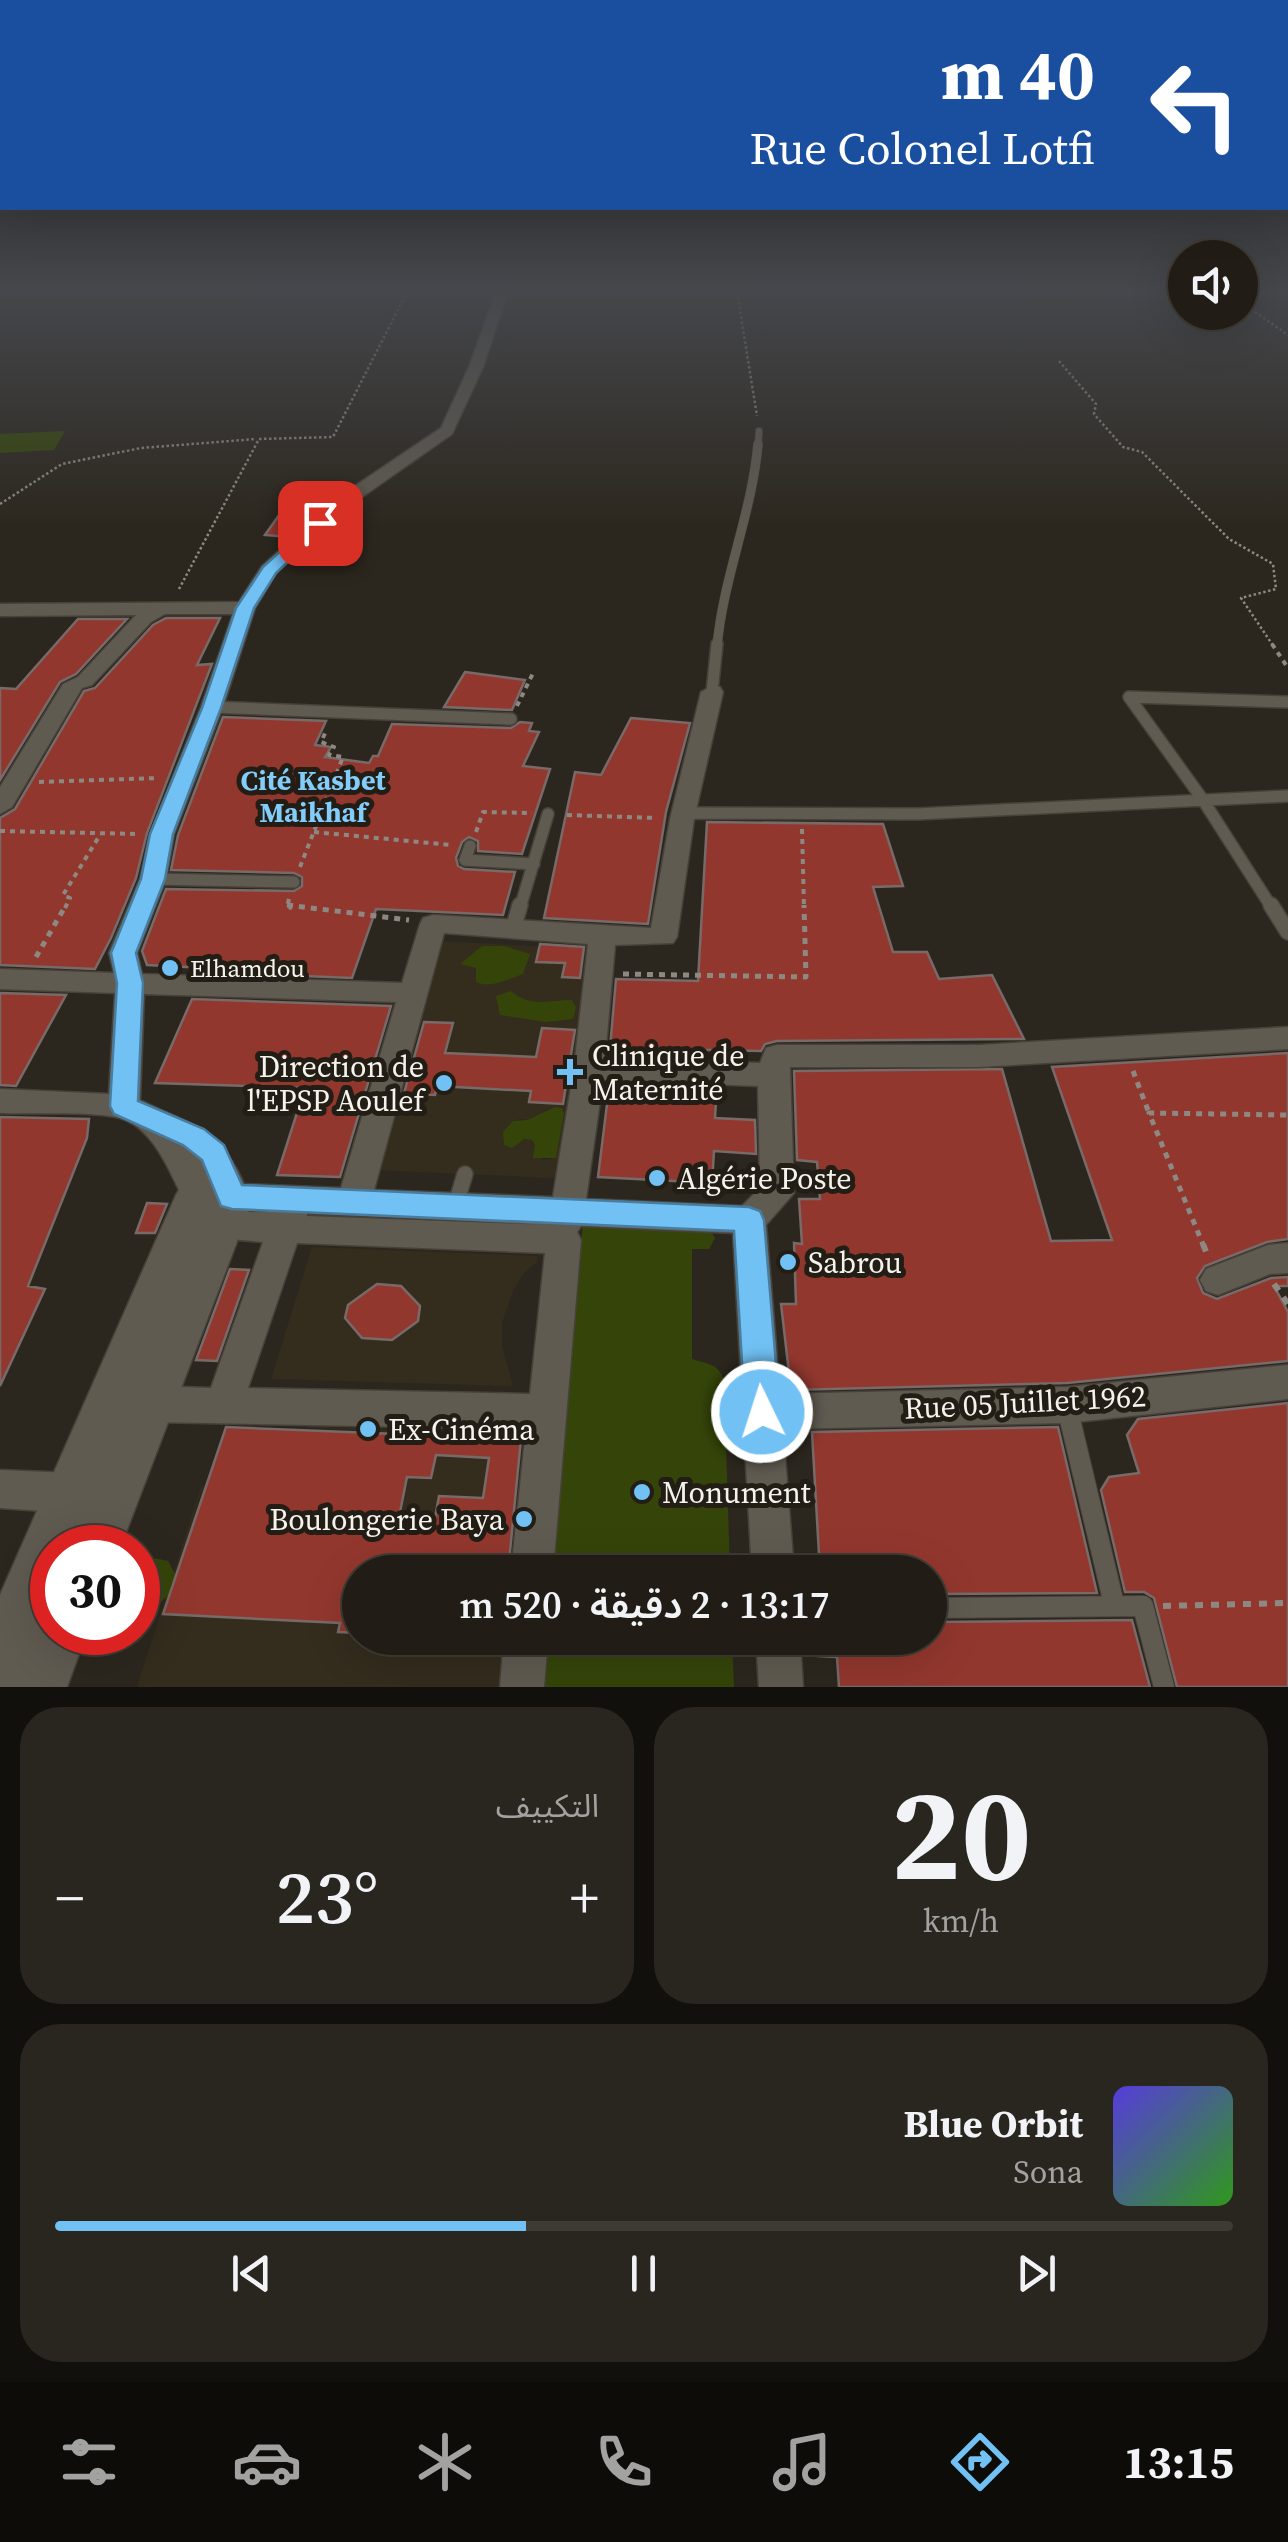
<!DOCTYPE html>
<html lang="ar">
<head>
<meta charset="utf-8">
<style>
  :root { --surface:#211d16; --page:#29261f; --text:#f1f3f6; --muted:#a2a2a1; --line:#3e3b35; --accent:#71c1f4 }
  body { margin:0; font-family:"Source Serif 4","Noto Sans Arabic",serif; background:var(--page); color:var(--text); direction:rtl; height:100vh; display:flex; flex-direction:column; font-size:38px; white-space:nowrap }
  * { box-sizing:border-box; margin:0 }
  p { font-size:32px; color:var(--muted) }
  .icon { flex:none; width:55px; height:55px; fill:none; stroke:currentColor; stroke-width:2; stroke-linecap:round; stroke-linejoin:round }
  .map { position:relative; height:1687px; overflow:hidden; direction:ltr }
  .details { display:flex; flex-direction:column; gap:20px; padding:20px; background:#12100c; flex:1 }
  .details>* { flex:none }
  .top-card { position:absolute; left:0px; top:0px; width:1290px; height:210px; box-shadow:0 10px 40px #0002,0 0 0 2px var(--line); direction:rtl; background:#1a4fa0; color:#fff; overflow:hidden }
  .fabs { position:absolute; left:1168px; top:240px; display:grid; gap:20px }
  .fabs a { display:grid; place-items:center; width:90px; height:90px; border-radius:50%; background:var(--surface); box-shadow:0 10px 40px #0002,0 0 0 2px var(--line); font-size:50px }
  .speed { position:absolute; left:30px; top:1525px; display:flex; gap:20px; font-size:50px; font-weight:700; text-align:center }
  .speed>* { display:grid; place-content:center; width:130px; height:130px; border-radius:50%; background:var(--surface); box-shadow:0 10px 40px #0002,0 0 0 2px var(--line); line-height:1 }
  .speed .limit { border:15px solid #d22; background:#fff; color:#111 }
  .pin { position:absolute; display:grid; place-items:center; width:85px; height:85px; color:#fff; margin:-42px; border-radius:20px; box-shadow:0 5px 15px #0006 }
  .me { position:absolute; width:110px; margin:-55px; rotate:356deg; stroke-linejoin:round; filter:drop-shadow(0 0 8px #0008) }
  .turn { display:flex; align-items:center; gap:35px; height:210px; padding:0 30px; font-size:45px }
  .turn .icon { width:130px; height:130px; stroke-width:2.5 }
  .turn b { display:block; font-size:70px; line-height:85px }
  .big { font-size:75px; font-weight:600; line-height:1.1 }
  .details .tile { flex:1; display:flex; flex-direction:column; justify-content:center; gap:15px; min-width:0; padding:0 35px; border-radius:40px; background:var(--page) }
  .details .dial { align-items:center; gap:0 }
  .dial b { font-size:130px; line-height:1 }
  .song { display:flex; align-items:center; gap:30px }
  .cover { width:120px; height:120px; border-radius:15px; background:linear-gradient(135deg,hsl(250 70% 55%),hsl(110 70% 35%)) }
  .played { height:10px; border-radius:5px; background:linear-gradient(90deg,var(--accent) 40%,var(--line) 40%) }
  .keys { display:flex; justify-content:space-around; direction:ltr }
  .heat { display:flex; justify-content:space-between; align-items:center; font-size:55px; direction:ltr }
  .details .tiles { flex:1; display:grid; gap:20px; grid-template-columns:1fr 1fr }
  .tile:last-child { grid-column:span 2 }
  .trip { position:absolute; left:342px; top:1555px; width:605px; height:100px; border-radius:50px; background:var(--surface); box-shadow:0 10px 40px #0002,0 0 0 2px var(--line); font-weight:600; line-height:100px; text-align:center; direction:rtl }
  .dock { display:flex; height:160px; justify-content:space-around; align-items:center; background:#0d0c09; color:var(--muted) }
  .dock .icon { width:70px; height:70px }
  .dock .on { color:var(--accent) }
  .dock b { font-size:45px; color:var(--text) }
  .map>svg:first-child { display:block }
  .built { fill:#342c1d; fill-rule:evenodd }
  .green { fill:#354509 }
  .building { fill:#92372e; stroke:#776a68; stroke-width:2.5; fill-rule:evenodd }
  .lines { fill:none; stroke-linecap:round; stroke-linejoin:round }
  .service-far4-casing { stroke:#46423a; stroke-width:8 }
  .service-far3-casing { stroke:#46423a; stroke-width:10 }
  .service-far2-casing { stroke:#46423a; stroke-width:14 }
  .service-far1-casing { stroke:#46423a; stroke-width:18 }
  .service-casing { stroke:#46423a; stroke-width:22 }
  .minor-casing { stroke:#46423a; stroke-width:3 }
  .tertiary-casing { stroke:#46423a; stroke-width:3 }
  .path-far3 { stroke:#8d8982; stroke-width:2.5; stroke-dasharray:2.5 2.5; stroke-linecap:butt }
  .path-far2 { stroke:#8d8982; stroke-width:4; stroke-dasharray:5 5; stroke-linecap:butt }
  .path-far1 { stroke:#8d8982; stroke-width:5; stroke-dasharray:6 6; stroke-linecap:butt }
  .path { stroke:#8d8982; stroke-width:6; stroke-dasharray:8 8; stroke-linecap:butt }
  .service-far4 { stroke:#605b51; stroke-width:6 }
  .service-far3 { stroke:#605b51; stroke-width:9 }
  .service-far2 { stroke:#605b51; stroke-width:11 }
  .service-far1 { stroke:#605b51; stroke-width:15 }
  .service { stroke:#605b51; stroke-width:20 }
  .minor { fill:#605b51; fill-rule:evenodd }
  .tertiary { fill:#605b51; fill-rule:evenodd }
  .route { fill:#71c1f4; stroke:#497d9f; stroke-width:2.5 }
  .poi-dot { fill:#71c1f4; stroke:#221e15; stroke-width:4 }
  .labels { text-anchor:middle; dominant-baseline:central; stroke-width:10; stroke-linejoin:round; paint-order:stroke }
  .poi-label { font-size:25px; fill:#f6f3ed; stroke:#221e15; text-anchor:start }
  .neighbourhood-label { font-size:28px; font-weight:bold; fill:#83cdfc; stroke:#221e15 }
  .near-poi-label { font-size:30px; fill:#f6f3ed; stroke:#221e15; text-anchor:start }
  .near-street-label { font-size:30px; fill:#f6f3ed; stroke:#221e15 }
</style>
</head>
<body>
<div class="map">
<svg width="1288" height="1687" viewBox="0 0 1288 1687">
  <rect width="100%" height="100%" fill="#2c271e"/>
  <path class="built" d="M436 941 590 949 556 1178 374 1170ZM418 1021 452 1023 445 1053 536 1057 542 1029 575 1030 563 1104 529 1102 531 1091 437 1086 434 1095 398 1092ZM555 1107 556 1158 542 1160 532 1140H506L519 1119 527 1120Z
    M312 1247 537 1256V1262L524 1273 513 1291 502 1323V1345L513 1386 271 1379Z
    M307 1426 530 1438 513 1572 515 1528 362 1521 338 1631 360 1633V1638L501 1641 505 1638 499 1687H137L201 1487 289 1492ZM308 1428 416 1433 403 1498 291 1492ZM417 1433 527 1439 516 1526 435 1522 483 1498 489 1458 436 1455 431 1478 408 1477ZM202 1490 361 1497 335 1623 164 1614Z"/>
  <path class="green" d="M65 431 54 450 0 453V434Z
    M482 946H504L530 954 523 974C508 979 491 989 476 982V968L460 964Z
    M511 991C531 1008 548 1000 572 1000L576 1007 573 1019 546 1022 500 1015 496 996Z
    M555 1107 562 1108 564 1113 556 1158H533L535 1145 532 1140 524 1139 512 1148 504 1145 503 1132 513 1121 527 1120Z
    M583 1223 710 1230 715 1238 709 1249H692V1359C707 1364 719 1363 724 1381L730 1572H551Z
    M154 1558 168 1561 179 1581 177 1589 143 1616C152 1644 131 1648 108 1645L105 1633 138 1632V1568Z
    M545 1638H732L734 1687H541Z"/>
  <path class="building" d="M298 488 330 490 313 515 289 537 265 535Z
    M166 618H220L197 665 212 664 147 833 136 878 111 938 95 969 0 965V818L15 809 84 691 95 688 153 625Z
    M78 619H127L76 674 60 682 0 780V688L16 689Z
    M465 672 525 680 512 710 444 707Z
    M223 717 326 721 315 745 331 747 325 757 369 763 373 756H378L392 724 511 728 520 722 532 723 529 731 539 732 523 766 550 769 522 854 478 851V841L469 837 462 842 456 858 458 866 464 869 515 872 503 915 376 909 352 978 204 972 206 968 147 965 142 951 166 889 294 891 302 886V877L294 873 171 870 178 835Z
    M631 718 690 723 666 812 648 924 544 918 575 772 601 775Z
    M707 822 883 824 903 886 873 887 893 952H927L939 979 992 975 1024 1039 777 1041 765 1044 761 1051 610 1048 616 979 698 981Z
    M540 944 584 947 580 978 562 977 565 963 536 962Z
    M0 993 66 995 16 1086 0 1085Z
    M192 999 391 1006 340 1177 277 1175 305 1088 155 1083Z
    M424 1022 453 1023 445 1053 536 1057 542 1028 575 1030 563 1104 529 1102 531 1091 437 1086 435 1095 404 1093Z
    M1288 1053V1239L1267 1242 1205 1266 1197 1278 1203 1293 1217 1299 1271 1278 1288 1277V1286H1274L1288 1312V1361L1067 1383 791 1390 781 1304H796L794 1243 802 1244 799 1199H820L817 1162 797 1160 794 1071 1002 1069 1051 1241 1112 1240 1052 1067Z
    M608 1096 716 1102 715 1118 755 1120 756 1154 714 1151 712 1183 598 1177Z
    M0 1117 89 1119 87 1138 28 1286 45 1289 0 1386Z
    M147 1203 167 1204 155 1233H136Z
    M230 1269 249 1270 217 1361 196 1360Z
    M377 1284 401 1286 420 1306 418 1321 392 1340 362 1338 345 1318 348 1305Z
    M1288 1403V1687H1177L1154 1598 1144 1592H1125L1101 1490 1109 1477 1139 1473 1127 1435 1138 1419Z
    M226 1427 521 1439 508 1572H360V1633L338 1632 340 1623 163 1614ZM436 1455 489 1458 483 1498 439 1496 434 1524 398 1522 407 1477 431 1478Z
    M1058 1427 1097 1593 930 1594V1572H820L812 1432Z
    M1132 1620 1150 1687H839L837 1657 818 1656 816 1638H930V1622Z"/>
  <g class="lines">
    <g class="service-far4-casing">
      <path id="service-far4" d="M1086 292 1185 294
        M1240 294 1288 293
        M758 447 759 431"/>
    </g>
    <g class="service-far3-casing">
      <path id="service-far3" d="M717 647C723 578 752 513 758 444"/>
    </g>
    <g class="service-far2-casing">
      <path id="service-far2" d="M712 692 717 644
        M212 707 511 719
        M682 818 695 813 917 814 1288 796
        M470 846 465 860 534 864
        M153 879 294 882
        M520 908 548 814
        M1272 908 1203 800 1129 697 1288 702"/>
    </g>
    <g class="service-far1-casing">
      <path id="service-far1" d="M1271 905 1288 932
        M513 929 520 905
        M454 1210 465 1174"/>
    </g>
    <g class="service-casing">
      <path id="service" d="M1067 1407 1114 1604
        M930 1608 1143 1606 1164 1687"/>
    </g>
    <g class="minor-casing">
      <path id="minor" d="M496 292H508L483 367 452 434 352 504 276 573 255 608 223 707 174 834 166 879 137 953 142 974 402 983 420 924 423 918 433 915 651 928 670 819 701 692 712 686 720 687 723 692 694 819 677 937 673 943 615 945 605 1058 760 1063 766 1048 777 1045H979L1288 1027V1049L979 1067H790L794 1193 766 1225 780 1394 1067 1387 1288 1365V1399L1067 1423 783 1429 794 1572H752L733 1233 581 1226 577 1232 581 1240 553 1572H511L526 1429 152 1422 138 1416 133 1404 138 1392 152 1386 211 1388 263 1242 196 1236 191 1226 196 1216 208 1212H274L186 1204C171 1176 155 1128 120 1118 95 1111 29 1114 0 1113V1089L109 1094 115 993 0 989V969L114 973 109 953 140 879 150 834 201 707 233 614H165L151 622 92 685 82 688 12 807 0 814V787L63 684 78 677 136 615 0 616V604L239 602 262 566 340 496 441 428 469 367ZM444 933 588 944 574 1068 553 1197 374 1190ZM144 994 396 1002 341 1188 244 1184C219 1127 189 1125 140 1100ZM603 1080 758 1086 760 1188 742 1206 586 1199ZM307 1213 550 1225H551L307 1216ZM297 1243 545 1253 530 1394 248 1388Z
        M1288 1243V1273L1270 1274 1218 1295 1206 1291 1200 1280 1206 1269 1268 1245Z
        M0 1470 72 1473 86 1479 92 1493 86 1507 72 1513 0 1508Z
        M504 1638H548L544 1687H500Z
        M756 1638H800L803 1687H759Z"/>
    </g>
    <g class="tertiary-casing">
      <path id="tertiary" d="M198 1178 215 1187 232 1180 247 1185 254 1197 120 1548H52V1632H87L67 1687H0V1595L176 1195 183 1183Z"/>
    </g>
    <path class="path-far3" d="M737 292 757 416
      M1251 309 1288 335
      M1059 361 1096 404 1094 414 1123 447 1142 452 1229 539 1273 564 1276 589 1241 598 1274 647
      M0 504 62 464 141 448 256 439
      M179 589 259 439 333 437 407 292"/>
    <path class="path-far2" d="M1272 644 1288 668
      M517 706 533 673
      M39 782 159 778
      M567 815 657 818
      M802 829 804 908
      M0 831 140 834
      M314 832 451 845
      M476 832 483 812 532 813
      M300 867 343 757 329 755 334 747 321 742 327 729
      M289 899 287 907 292 908
      M65 908 70 898 63 895 100 835"/>
    <path class="path-far1" d="M287 905 409 920
      M36 957 66 905
      M623 974 806 977 804 905
      M1133 1071 1149 1113
      M1204 1247 1149 1113 1288 1115"/>
    <path class="path" d="M1203 1244 1208 1257
      M1274 1284 1288 1304
      M1163 1606 1288 1603"/>
    <use href="#service-far4" class="service-far4"/>
    <use href="#service-far3" class="service-far3"/>
    <use href="#service-far2" class="service-far2"/>
    <use href="#service-far1" class="service-far1"/>
    <use href="#service" class="service"/>
    <use href="#minor" class="minor"/>
    <use href="#tertiary" class="tertiary"/>
  </g>
  <linearGradient id="sky" x2="0" y2="1"><stop stop-color="#181510"/><stop offset="0.55" stop-color="#45474c"/><stop offset="1" stop-color="#45474c" stop-opacity="0"/></linearGradient>
  <rect width="1288" height="528" fill="url(#sky)"/>
  <path class="route" d="M315 520 328 523 276 573 254 608 221 708 173 834 165 879 136 953 143 983 138 1101 204 1129 224 1145 242 1185 749 1207 760 1211 764 1220 780 1412 775 1424 762 1429 750 1424 745 1412 734 1231 232 1209 221 1206 202 1160 183 1145 114 1114 110 1106 117 983 111 953 141 879 150 834 202 708 236 608 263 567Z"/>
  <g class="poi-dot">
    <circle cx="170" cy="968" r="10"/>
    <path d="M565 1057h10v10h10v10h-10v10h-10v-10h-10v-10h10z"/>
    <circle cx="444" cy="1083" r="10"/>
    <circle cx="657" cy="1178" r="10"/>
    <circle cx="788" cy="1262" r="10"/>
    <circle cx="368" cy="1429" r="10"/>
    <circle cx="642" cy="1492" r="10"/>
    <circle cx="524" cy="1519" r="10"/>
  </g>
  <g class="labels">
    <g class="poi-label">
      <text x="190" y="968">Elhamdou</text>
    </g>
    <g class="neighbourhood-label">
      <text x="313" y="780">Cité Kasbet<tspan x="313" dy="32">Maikhaf</tspan></text>
    </g>
    <g class="near-poi-label">
      <text x="592" y="1055">Clinique de<tspan x="592" dy="34">Maternité</tspan></text>
      <text x="424" y="1066" text-anchor="end">Direction de<tspan x="424" dy="34">l'EPSP Aoulef</tspan></text>
      <text x="677" y="1178">Algérie Poste</text>
      <text x="808" y="1262">Sabrou</text>
      <text x="388" y="1429">Ex-Cinéma</text>
      <text x="662" y="1492">Monument</text>
      <text x="504" y="1519" text-anchor="end">Boulongerie Baya</text>
    </g>
    <g class="near-street-label">
      <text transform="translate(1025 1402) rotate(-3)">Rue 05 Juillet 1962</text>
    </g>
  </g>
</svg>
<div class="fabs">
<a><svg class="icon" aria-label="sound" viewBox="0 0 24 24"><path d="M4 9h4l5-4v14l-5-4H4zM17 9q2 3 0 6"/></svg></a>
</div>
<div class="speed"><div class="limit">30</div></div>
<div class="pin" style="left:320px;top:523px;background:#d93025"><svg class="icon" aria-label="arrive" viewBox="0 0 24 24"><path d="M6 21V4h12l-3 4 3 4H6"/></svg></div>
<svg class="me" style="left:762px;top:1412px" viewBox="-20 -20 40 40"><circle r="17" fill="#71c1f4" stroke="#fff" stroke-width="3"/><path d="M0-11L8 9 0 5-8 9z" fill="#fff"/></svg>
<div class="trip">13:17 · 2 دقيقة · 520 m</div>
<div class="top-card">
<div class="turn"><svg class="icon" aria-label="left" viewBox="0 0 24 24"><path d="M17 20v-9H6M10 6l-5 5 5 5"/></svg><div><b>40 m</b>Rue Colonel Lotfi</div></div>
</div>
</div>
<section class="details">
<div class="tiles">
<div class="tile dial"><b>20</b><p>km/h</p></div>
<div class="tile"><p>التكييف</p>
<div class="heat"><a>−</a><b class="big">23°</b><a>+</a></div>
</div>
<div class="tile">
<div class="song"><i class="cover"></i><div><b>Blue Orbit</b><p>Sona</p></div></div>
<div class="played"></div>
<div class="keys"><svg class="icon" aria-label="previous" viewBox="0 0 24 24"><path d="M18 5L8 12l10 7zM5 5v14"/></svg><svg class="icon" aria-label="pause" viewBox="0 0 24 24"><path d="M8 5v14M16 5v14"/></svg><svg class="icon" aria-label="next" viewBox="0 0 24 24"><path d="M6 5l10 7-10 7zM19 5v14"/></svg></div>
</div>
</div>
</section>
<nav class="dock">
<b>13:15</b>
<svg class="icon on" aria-label="directions" viewBox="0 0 24 24"><path d="M12 3l9 9-9 9-9-9zM9 14v-3h6M13 9l2 2-2 2"/></svg>
<svg class="icon" aria-label="music" viewBox="0 0 24 24"><path d="M9 18V5l10-2v13"/><circle cx="6" cy="18" r="3"/><circle cx="16" cy="16" r="3"/></svg>
<svg class="icon" aria-label="phone" viewBox="0 0 24 24"><path d="M5 4h4l2 5-3 2q2 4 5 5l2-3 5 2v4C11 20 4 13 5 4z"/></svg>
<svg class="icon" aria-label="climate" viewBox="0 0 24 24"><path d="M12 3v18M4 7l16 10M4 17L20 7"/></svg>
<svg class="icon" aria-label="car" viewBox="0 0 24 24"><path d="M5 17H2v-5l4-1 3-4h7l3 4 3 1v5h-3M9 17h6M6 11h13"/><circle cx="7" cy="17" r="2"/><circle cx="17" cy="17" r="2"/></svg>
<svg class="icon" aria-label="filters" viewBox="0 0 24 24"><path d="M4 7h16M4 17h16"/><circle cx="9" cy="7" r="2"/><circle cx="15" cy="17" r="2"/></svg>
</nav>
</body>
</html>
